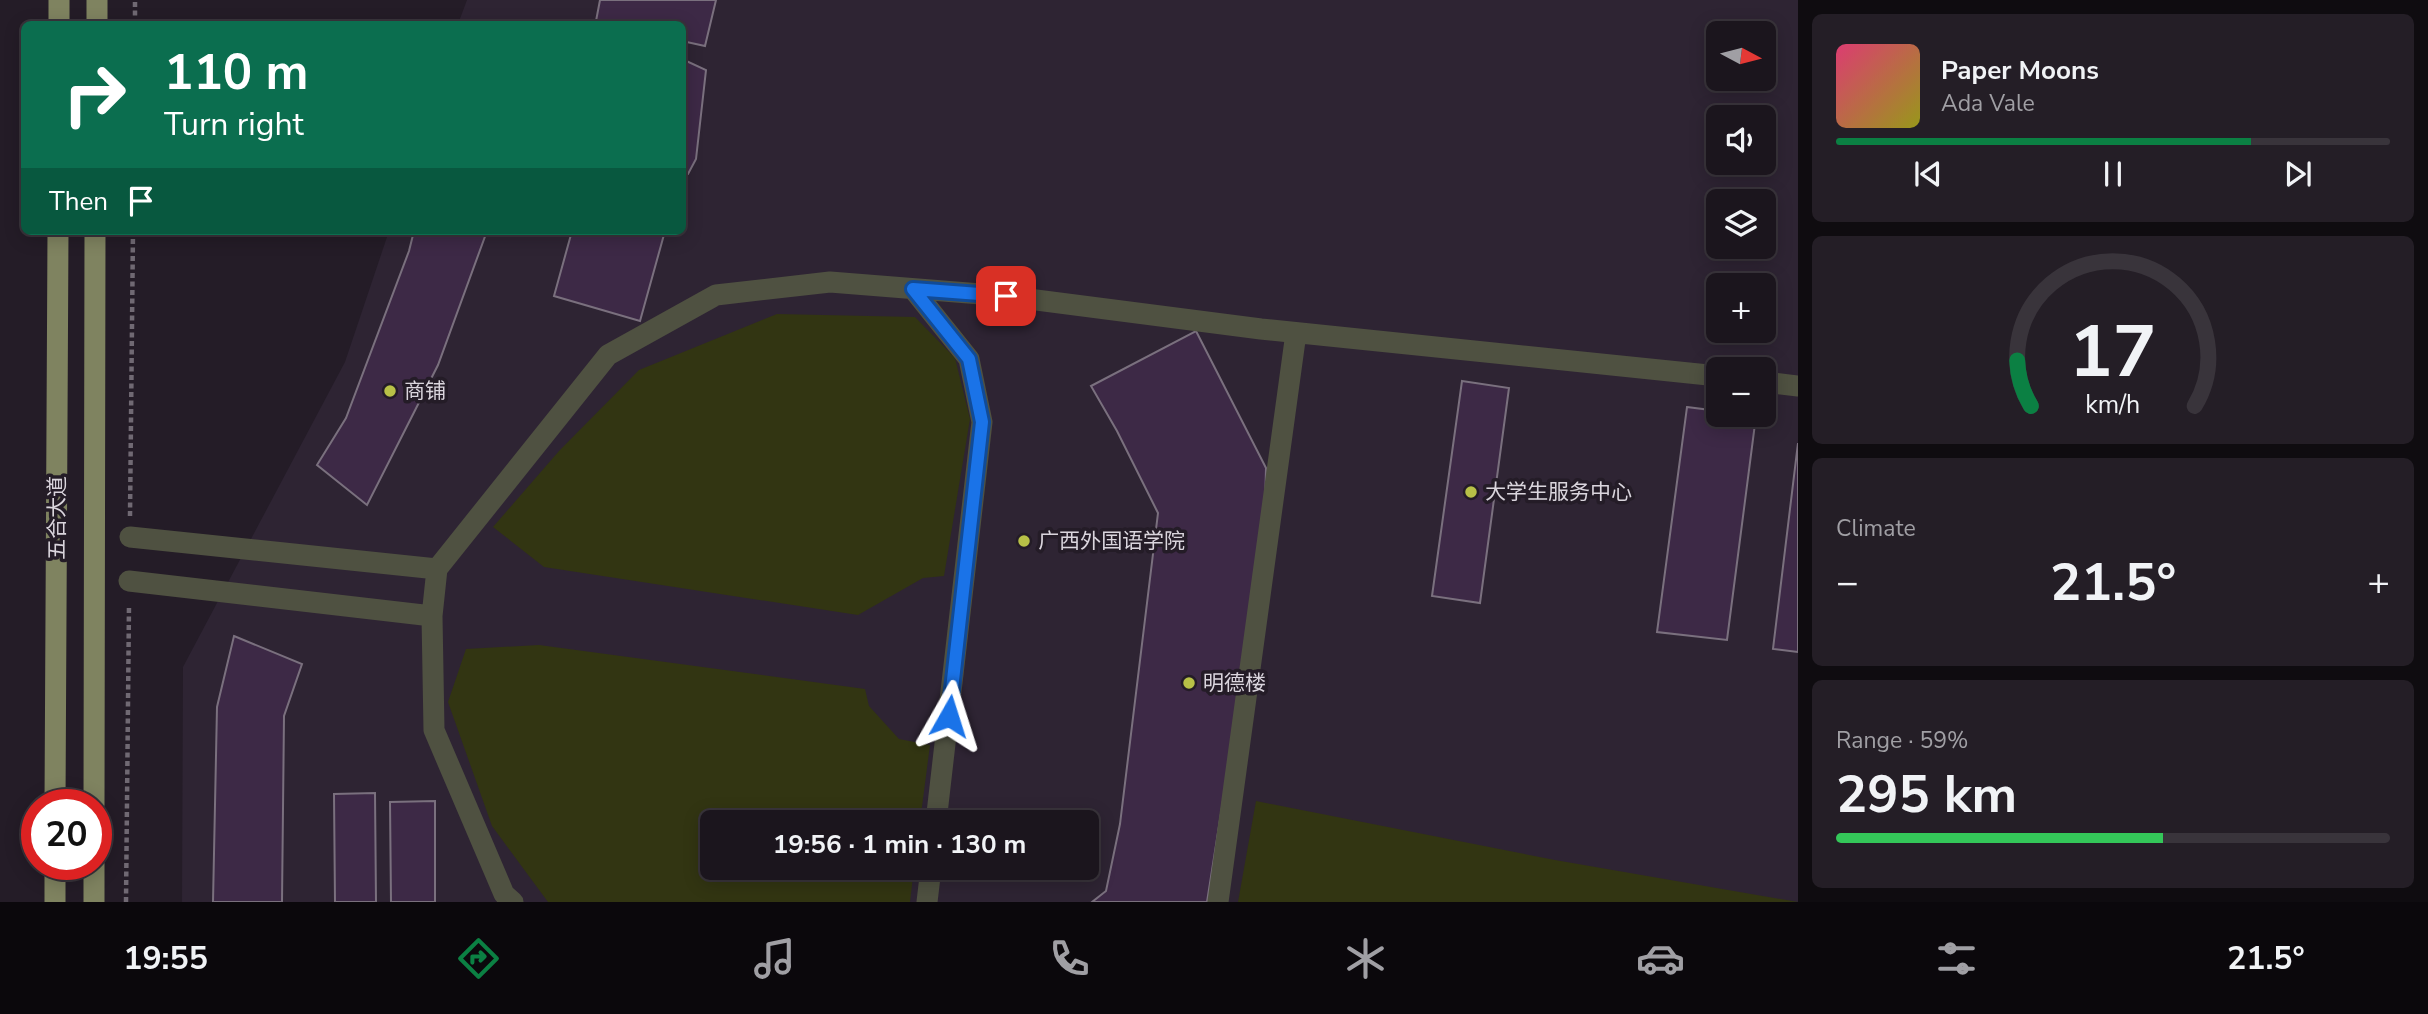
<!DOCTYPE html>
<html lang="en">
<head>
<meta charset="utf-8">
<style>
  :root { --surface:#1b151d; --page:#241e26; --text:#f1f3f6; --muted:#a09fa4; --line:#39343b; --accent:#0b8043 }
  body { margin:0; font-family:"Nunito Sans","Noto Sans SC",sans-serif; background:var(--page); color:var(--text); height:100vh; display:flex; flex-direction:column; font-size:26px; white-space:nowrap }
  * { box-sizing:border-box; margin:0 }
  p { font-size:23px; color:var(--muted) }
  .icon { flex:none; width:38px; height:38px; fill:none; stroke:currentColor; stroke-width:2; stroke-linecap:round; stroke-linejoin:round }
  .map { position:relative; flex:1; overflow:hidden }
  .drawer { display:flex; flex-direction:column; gap:14px; padding:14px; background:#0f0c10; width:630px }
  .drawer>* { flex:none }
  .guide { position:absolute; left:21px; top:21px; width:665px; height:214px; border-radius:10px; box-shadow:0 4px 18px #0003,0 0 0 2px var(--line); background:#0b6e4f; color:#fff; overflow:hidden }
  .needle { width:46px; rotate:97deg }
  .controls { position:absolute; left:1706px; top:21px; display:grid; gap:14px }
  .controls a { display:grid; place-items:center; width:70px; height:70px; border-radius:10px; background:var(--surface); box-shadow:0 4px 18px #0003,0 0 0 2px var(--line); font-size:35px }
  .speed { position:absolute; left:21px; top:789px; display:flex; gap:14px; font-size:35px; font-weight:700; text-align:center }
  .speed>* { display:grid; place-content:center; width:91px; height:91px; border-radius:50%; background:var(--surface); box-shadow:0 4px 18px #0003,0 0 0 2px var(--line); line-height:1 }
  .speed .limit { border:10px solid #d22; background:#fff; color:#111 }
  .pin { position:absolute; display:grid; place-items:center; width:60px; height:60px; color:#fff; margin:-30px; border-radius:14px; box-shadow:0 4px 10px #0006 }
  .me { position:absolute; width:77px; margin:-38px; rotate:6deg; stroke-linejoin:round; filter:drop-shadow(0 0 5px #0008) }
  .turn { display:flex; align-items:center; gap:24px; height:147px; padding:0 28px; font-size:32px }
  .turn .icon { width:91px; height:91px; stroke-width:2.5 }
  .turn b { display:block; font-size:49px; line-height:60px }
  .then { display:flex; align-items:center; height:66px; padding:0 28px; background:#0003; gap:14px; font-size:26px }
  .big { font-size:52px; font-weight:700; line-height:1.1 }
  .drawer .widget { flex:1; display:flex; flex-direction:column; justify-content:center; gap:10px; min-width:0; padding:0 24px; border-radius:10px; background:var(--page) }
  .drawer .dial { align-items:center; gap:0 }
  .dial svg { height:182px; overflow:visible; fill:none; stroke:var(--line); stroke-width:7; stroke-linecap:round; text-anchor:middle }
  .dial text { fill:var(--text); stroke:none }
  .song { display:flex; align-items:center; gap:21px }
  .cover { width:84px; height:84px; border-radius:10px; background:linear-gradient(135deg,hsl(340 70% 55%),hsl(60 70% 35%)) }
  .played { height:7px; border-radius:4px; background:linear-gradient(90deg,var(--accent) 75%,var(--line) 75%) }
  .keys { display:flex; justify-content:space-around; direction:ltr }
  .heat { display:flex; justify-content:space-between; align-items:center; font-size:38px; direction:ltr }
  .charge { height:10px; border-radius:5px; background:linear-gradient(90deg,#34c759 59%,var(--line) 0) }
  .trip { position:absolute; left:700px; top:810px; width:399px; height:70px; border-radius:10px; background:var(--surface); box-shadow:0 4px 18px #0003,0 0 0 2px var(--line); font-weight:700; line-height:70px; text-align:center }
  .tab-bar { display:flex; height:112px; justify-content:space-around; align-items:center; background:#0b080c; color:var(--muted) }
  .tab-bar .icon { width:49px; height:49px }
  .tab-bar .active { color:var(--accent) }
  .tab-bar b { font-size:32px; color:var(--text) }
  main { display:flex; flex:1; min-height:0 }
  .map>svg:first-child { display:block }
  .built { fill:#2e2433; fill-rule:evenodd }
  .green { fill:#323512 }
  .building { fill:#3d2946; stroke:#7a707e; stroke-width:2 }
  .lines { fill:none; stroke-linecap:round; stroke-linejoin:round }
  .path { stroke:#706973; stroke-width:4.5; stroke-dasharray:5 3.5; stroke-linecap:butt }
  .minor { stroke:#4f5141; stroke-width:21 }
  .major { stroke:#7f8360; stroke-width:21 }
  .route-casing { stroke:#114b97; stroke-width:18 }
  .route { stroke:#1a73e8; stroke-width:12 }
  .poi-dot { fill:#b8c147; stroke:#241c27; stroke-width:2.5 }
  .labels { text-anchor:middle; dominant-baseline:central; stroke-width:7; stroke-linejoin:round; paint-order:stroke }
  .poi-label { font-size:21px; fill:#dad5dd; stroke:#241c27; text-anchor:start }
  .street-label { font-size:21px; fill:#dad5dd; stroke:#241c27 }
</style>
</head>
<body>
<main>
<div class="map">
<svg width="1798" height="902" viewBox="0 0 1798 902">
  <rect width="100%" height="100%" fill="#241c27"/>
  <path class="built" d="M467 0H1798V902H182L183 667 345 362 389 231H682V24H458ZM1718 33H1764V79H1718ZM1718 117H1764V163H1718ZM1718 201H1764V247H1718ZM1718 285H1764V331H1718ZM1718 369H1764V415H1718ZM712 822H1087V868H712Z"/>
  <path class="green" d="M777 314 915 317 955 358 970 419 944 576 923 578 858 615 544 567 493 527 559 451 639 370Z
    M539 645 865 689 869 706 899 739 930 745 920 822H712V868H914L910 902H548L492 826 448 702 466 649Z
    M1256 801 1555 860 1798 902H1238Z"/>
  <path class="building" d="M600 0H716L705 46 682 41V24H611L596 21Z
    M682 59 706 70 696 159 688 174 682 177Z
    M414 231H487L438 365 367 505 317 465 346 418 409 251Z
    M572 231H665L640 321 554 296Z
    M1196 331 1266 468 1264 542 1207 902H1092L1106 891 1120 824 1158 513 1117 431 1091 386Z
    M1462 381 1509 388 1480 603 1432 596Z
    M1687 407 1718 411V415L1756 416 1727 640 1657 632Z
    M1798 443V652L1773 649Z
    M234 636 302 664 284 716 282 902H213L217 707Z
    M375 793 376 902H335L334 794Z
    M435 801V902H391L390 802Z"/>
  <g class="lines">
    <path class="path" d="M135 24V0
      M130 516 133 231
      M126 902 129 605"/>
    <path class="minor" d="M913 289 969 359 982 422 936 822
      M1764 382 1798 386
      M130 537 437 569
      M129 581 432 616
      M513 902 504 894 434 730 432 616 437 569 608 355 716 295 830 282 1006 296 1261 329 1718 376
      M927 902 931 868
      M1218 902 1296 333"/>
    <path class="major" d="M59 24V0
      M97 24V0
      M55 805 58 231
      M94 805 95 231
      M55 902V864
      M94 902V864"/>
  </g>
  <g class="lines">
    <g class="route-casing">
      <path id="route" d="M949 716 982 422 969 359 913 289 1006 296"/>
    </g>
    <use href="#route" class="route"/>
  </g>
  <g class="poi-dot">
    <circle cx="390" cy="391" r="7"/>
    <circle cx="1471" cy="492" r="7"/>
    <circle cx="1024" cy="541" r="7"/>
    <circle cx="1189" cy="683" r="7"/>
  </g>
  <g class="labels">
    <g class="poi-label">
      <text x="404" y="391">商铺</text>
      <text x="1485" y="492">大学生服务中心</text>
      <text x="1038" y="541">广西外国语学院</text>
      <text x="1203" y="683">明德楼</text>
    </g>
    <g class="street-label">
      <text transform="translate(57 518) rotate(-90)">五合大道</text>
    </g>
  </g>
</svg>
<div class="controls">
<a><svg class="needle" viewBox="-14 -14 28 28"><path d="M0-13l5 13h-10z" fill="#e53935"/><path d="M0 13l5-13h-10z" fill="#a09fa4"/></svg></a>
<a><svg class="icon" aria-label="sound" viewBox="0 0 24 24"><path d="M4 9h4l5-4v14l-5-4H4zM17 9q2 3 0 6"/></svg></a>
<a><svg class="icon" aria-label="layers" viewBox="0 0 24 24"><path d="M12 4l9 5-9 5-9-5zM3 14l9 5 9-5"/></svg></a>
<a>+</a>
<a>−</a>
</div>
<div class="speed"><div class="limit">20</div></div>
<div class="pin" style="left:1006px;top:296px;background:#d93025"><svg class="icon" aria-label="arrive" viewBox="0 0 24 24"><path d="M6 21V4h12l-3 4 3 4H6"/></svg></div>
<svg class="me" style="left:949px;top:716px" viewBox="-20 -20 40 40"><path d="M0-17L14 15 0 8-14 15z" fill="#1a73e8" stroke="#fff" stroke-width="4"/></svg>
<div class="trip">19:56 · 1 min · 130 m</div>
<div class="guide">
<div class="turn"><svg class="icon" aria-label="right" viewBox="0 0 24 24"><path d="M7 20v-9h11M14 6l5 5-5 5"/></svg><div><b>110 m</b>Turn right</div></div>
<div class="then">Then<svg class="icon" aria-label="arrive" viewBox="0 0 24 24"><path d="M6 21V4h12l-3 4 3 4H6"/></svg></div>
</div>
</div>
<section class="drawer">
<div class="widget">
<div class="song"><i class="cover"></i><div><b>Paper Moons</b><p>Ada Vale</p></div></div>
<div class="played"></div>
<div class="keys"><svg class="icon" aria-label="previous" viewBox="0 0 24 24"><path d="M18 5L8 12l10 7zM5 5v14"/></svg><svg class="icon" aria-label="pause" viewBox="0 0 24 24"><path d="M8 5v14M16 5v14"/></svg><svg class="icon" aria-label="next" viewBox="0 0 24 24"><path d="M6 5l10 7-10 7zM19 5v14"/></svg></div>
</div>
<div class="widget dial"><svg viewBox="0 0 100 80">
<path d="M14 69A42 42 0 1 1 86 69"/>
<path d="M14 69A42 42 0 0 1 8 49" stroke="#0b8043"/>
<text x="50" y="56" font-size="32" font-weight="700">17</text>
<text x="50" y="72" font-size="11">km/h</text>
</svg></div>
<div class="widget"><p>Climate</p>
<div class="heat"><a>−</a><b class="big">21.5°</b><a>+</a></div>
</div>
<div class="widget"><p>Range · 59%</p><b class="big">295 km</b><div class="charge"></div></div>
</section>
</main>
<nav class="tab-bar">
<b>19:55</b>
<svg class="icon active" aria-label="directions" viewBox="0 0 24 24"><path d="M12 3l9 9-9 9-9-9zM9 14v-3h6M13 9l2 2-2 2"/></svg>
<svg class="icon" aria-label="music" viewBox="0 0 24 24"><path d="M9 18V5l10-2v13"/><circle cx="6" cy="18" r="3"/><circle cx="16" cy="16" r="3"/></svg>
<svg class="icon" aria-label="phone" viewBox="0 0 24 24"><path d="M5 4h4l2 5-3 2q2 4 5 5l2-3 5 2v4C11 20 4 13 5 4z"/></svg>
<svg class="icon" aria-label="climate" viewBox="0 0 24 24"><path d="M12 3v18M4 7l16 10M4 17L20 7"/></svg>
<svg class="icon" aria-label="car" viewBox="0 0 24 24"><path d="M5 17H2v-5l4-1 3-4h7l3 4 3 1v5h-3M9 17h6M6 11h13"/><circle cx="7" cy="17" r="2"/><circle cx="17" cy="17" r="2"/></svg>
<svg class="icon" aria-label="filters" viewBox="0 0 24 24"><path d="M4 7h16M4 17h16"/><circle cx="9" cy="7" r="2"/><circle cx="15" cy="17" r="2"/></svg>
<b>21.5°</b>
</nav>
</body>
</html>
